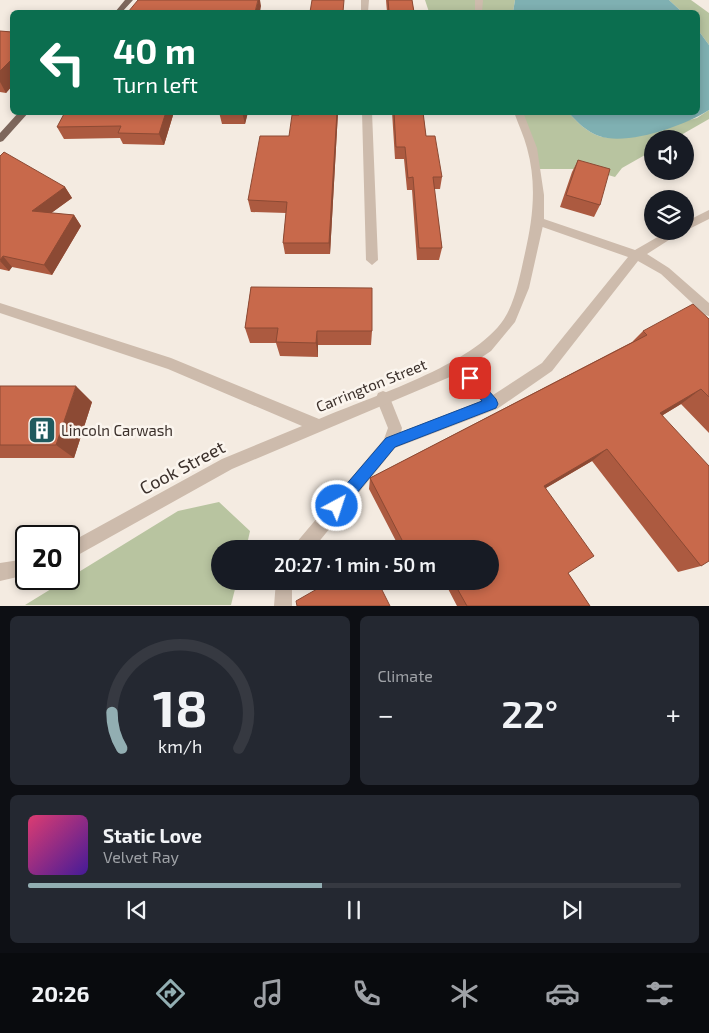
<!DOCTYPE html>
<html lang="en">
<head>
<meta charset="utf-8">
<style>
  :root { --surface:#171b24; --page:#242831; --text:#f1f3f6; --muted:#9ea1a6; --line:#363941; --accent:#92aeb2 }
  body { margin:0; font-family:"Exo 2",sans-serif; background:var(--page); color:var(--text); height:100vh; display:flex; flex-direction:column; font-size:19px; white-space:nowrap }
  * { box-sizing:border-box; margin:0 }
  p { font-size:16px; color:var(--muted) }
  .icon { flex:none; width:28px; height:28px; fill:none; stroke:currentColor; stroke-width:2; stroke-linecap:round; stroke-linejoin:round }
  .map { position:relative; height:606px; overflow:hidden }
  .sheet { display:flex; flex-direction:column; gap:10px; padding:10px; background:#0d0f14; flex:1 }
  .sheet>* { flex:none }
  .top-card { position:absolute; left:10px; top:10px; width:690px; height:105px; border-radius:8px; box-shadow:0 2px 8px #0003; background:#0b6e4f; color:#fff; overflow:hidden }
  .tools { position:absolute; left:644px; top:130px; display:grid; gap:10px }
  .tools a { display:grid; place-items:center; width:50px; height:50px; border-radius:50%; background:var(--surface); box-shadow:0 2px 8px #0003; font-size:25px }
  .speed { position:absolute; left:15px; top:525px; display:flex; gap:10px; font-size:25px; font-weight:700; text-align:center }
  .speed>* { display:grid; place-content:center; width:65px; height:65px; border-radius:50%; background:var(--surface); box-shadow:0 2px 8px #0003; line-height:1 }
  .speed .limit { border:2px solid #111; border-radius:8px; background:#fff; color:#111 }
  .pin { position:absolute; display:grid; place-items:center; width:42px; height:42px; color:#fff; margin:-21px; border-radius:10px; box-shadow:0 2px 8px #0006 }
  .me { position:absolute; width:55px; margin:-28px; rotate:40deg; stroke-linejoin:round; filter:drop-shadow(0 0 4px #0008) }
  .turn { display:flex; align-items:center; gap:18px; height:105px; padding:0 20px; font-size:22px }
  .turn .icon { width:65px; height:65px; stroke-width:2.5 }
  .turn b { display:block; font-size:35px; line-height:42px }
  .big { font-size:38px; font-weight:600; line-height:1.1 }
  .sheet .card { flex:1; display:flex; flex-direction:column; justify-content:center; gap:8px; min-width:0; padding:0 18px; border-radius:8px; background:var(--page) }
  .sheet .dial { align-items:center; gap:0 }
  .dial svg { height:130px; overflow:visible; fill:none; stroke:var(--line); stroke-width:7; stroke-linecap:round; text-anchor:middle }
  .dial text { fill:var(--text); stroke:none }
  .song { display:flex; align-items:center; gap:15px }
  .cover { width:60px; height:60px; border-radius:8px; background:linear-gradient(135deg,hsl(340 70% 55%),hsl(260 70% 35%)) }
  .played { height:5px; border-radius:2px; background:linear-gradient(90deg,var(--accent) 45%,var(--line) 45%) }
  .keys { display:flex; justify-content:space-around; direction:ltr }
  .heat { display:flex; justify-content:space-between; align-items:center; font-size:28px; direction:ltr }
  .sheet .tiles { flex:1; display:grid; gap:10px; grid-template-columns:1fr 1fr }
  .card:last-child { grid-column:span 2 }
  .trip { position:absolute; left:211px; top:540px; width:288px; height:50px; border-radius:25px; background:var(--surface); box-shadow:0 2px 8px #0003; font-weight:600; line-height:50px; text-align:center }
  .tab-bar { display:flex; height:80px; justify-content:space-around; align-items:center; background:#090b0e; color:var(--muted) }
  .tab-bar .icon { width:35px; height:35px }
  .tab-bar .selected { color:var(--accent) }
  .tab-bar b { font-size:22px; color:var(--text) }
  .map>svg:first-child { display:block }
  .green { fill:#b8c4a0 }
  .water { fill:#7fb0b2 }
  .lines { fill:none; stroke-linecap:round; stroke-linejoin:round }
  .service { fill:#cdbbac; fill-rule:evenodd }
  .minor { fill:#cdbbac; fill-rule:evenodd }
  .primary { fill:#7d675c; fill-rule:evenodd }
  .wall { fill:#ac5a40 }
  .shaded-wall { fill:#8c4a34 }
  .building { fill:#c8694b; stroke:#8c4a34 }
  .route { fill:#1a73e8; stroke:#114b97 }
  .labels { text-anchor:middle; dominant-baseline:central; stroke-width:5; stroke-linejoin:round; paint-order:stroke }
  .street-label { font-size:15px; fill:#3b302b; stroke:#fbf5ee }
  .poi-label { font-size:15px; fill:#3b302b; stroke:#fbf5ee; text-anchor:start }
  .near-street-label { font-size:18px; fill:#3b302b; stroke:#fbf5ee }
</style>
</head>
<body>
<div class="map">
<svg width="709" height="606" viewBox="0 0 709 606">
  <rect width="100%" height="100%" fill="#f4ebe1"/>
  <path class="green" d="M425 0H515L513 12H429Z
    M669 0H691L709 13V45L698 30V12H682Z
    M709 110V119L674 139H652V151L622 168 615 177 587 169H537L520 113H569C577 122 587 132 599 136 619 143 675 123 697 118Z
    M219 502 250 531 246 549H220V581H237L231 605H25L178 511Z"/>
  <path class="water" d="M515 0H669L682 12H513Z
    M698 30 709 45V110C684 126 627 146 599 136 587 132 577 122 569 113L698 112Z"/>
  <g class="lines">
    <path class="service" d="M709 210V219L685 231V222Z
      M538 217 635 250 668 231H683L647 254 669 268 709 303V316L705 315 661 274 638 261 552 371 497 409 395 448 313 549H294L296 543 384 439 388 428 376 398 378 393 383 391 388 393 402 428 401 432 481 401 454 369 452 365 454 361 459 359 464 361 493 395 542 363 628 257 534 224 532 221 534 218Z
      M276 581H294L292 586V606H274Z"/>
    <path class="minor" d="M361 0H369L368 12H361Z
      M475 0H483L482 12H475Z
      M362 112H372L378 260 372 265 366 260Z
      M514 112H523L537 148 544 195V221L529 288 515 322 491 351 457 374 232 469 69 560V543L222 459 302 426 168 369 0 313V303L171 358 319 419C370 397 474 365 504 319 516 300 520 275 525 253 533 218 537 184 527 148 524 136 518 124 514 112Z
      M26 559V575L0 581V563Z"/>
    <path class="primary" d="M125 0H133L122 12H115Z
      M19 112H29L3 141 0 142V133Z"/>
  </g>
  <path class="wall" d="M386 0H412L414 12H387Z
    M0 31 12 32V86L6 93 0 92Z
    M174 112 164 145 123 144 120 138 64 139 57 127Z
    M219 112H248L245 124H222Z
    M299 112H338L330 254H285L283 243 286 213 251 212 248 200 289 136Z
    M392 112H423L426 136 442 177 440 189H434L442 248 439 260H417L412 190H407L404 159H395Z
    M0 156 65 187 72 198 51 213 74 215 81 226 52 275 12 267 9 271 0 269Z
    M578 160 600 205 594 217 560 207 572 172Z
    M251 287 372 331 371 345H318V357L280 356 276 343H250L245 328Z
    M709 319V433L681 404 663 415 701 566 678 572 592 461 546 488 568 573 590 606H457L444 581H490V549L397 543 369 489 370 478 632 342 643 331Z
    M0 386 92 402 74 458H0Z"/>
  <path class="shaded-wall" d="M258 0H260L261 6 260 12H255Z
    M12 59V86L6 93 0 82V71Z
    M166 112H174L164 145 159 134Z
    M242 112H248L245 124Z
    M337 112H338L330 254 329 243Z
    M65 187 72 198 39 222 32 211Z
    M74 215 81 226 52 275 44 265Z
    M3 256 12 267 9 271 0 261Z
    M317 331 318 345V357L316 343Z
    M76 386 92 402 74 458 56 445Z
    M701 389 681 404 643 427 660 413Z
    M607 449 592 461 532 496 544 486Z
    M389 581H396L379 591 380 586Z"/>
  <path class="building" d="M138 0H258L255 12H128Z
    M312 0H344L343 12H310Z
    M388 0H412L414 12H389Z
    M0 31 12 32V59L0 71Z
    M65 112H166L159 134 118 133 121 126 57 127Z
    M299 112H337L329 243H283L287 202 248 200 260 136H289L292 115H299Z
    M394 112H423L426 136H435L442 177H433L442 248H419L413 177 408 178 405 147H396Z
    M4 152 65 187 32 211 74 215 44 265 3 256 0 260V156Z
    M578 160 610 169 600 205 566 195Z
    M251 287 372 288V331H317L316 343 276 342 278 328H245Z
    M693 304 709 319V397L701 389 660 413 709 466V561L701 566 607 449 544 486 594 556 568 573 590 606H467L453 581H490V549H387L402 540 370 478 647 335 643 331Z
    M0 386H76L56 445H0Z
    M331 581H389L380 586 390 606H297L296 601Z"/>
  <path class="route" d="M470 372 474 374 496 399 498 404 496 408 395 447 342 511 337 514 332 511 330 506 332 501 386 438 482 401 464 378 466 374Z"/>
  <defs>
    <g id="building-square" transform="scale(1.4375)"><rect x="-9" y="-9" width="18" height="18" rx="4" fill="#1f5a5e" stroke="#fbf5ee"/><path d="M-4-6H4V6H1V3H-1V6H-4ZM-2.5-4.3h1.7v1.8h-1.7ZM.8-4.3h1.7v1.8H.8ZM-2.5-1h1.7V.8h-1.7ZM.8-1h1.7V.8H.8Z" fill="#fff"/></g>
  </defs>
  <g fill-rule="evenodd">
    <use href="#building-square" x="42" y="430"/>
  </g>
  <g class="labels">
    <g class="street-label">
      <text transform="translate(371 385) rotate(-22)">Carrington Street</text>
    </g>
    <g class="poi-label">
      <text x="61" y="430">Lincoln Carwash</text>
    </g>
    <g class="near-street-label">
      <text transform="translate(182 467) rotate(-28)">Cook Street</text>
    </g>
  </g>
</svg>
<div class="tools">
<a><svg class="icon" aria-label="sound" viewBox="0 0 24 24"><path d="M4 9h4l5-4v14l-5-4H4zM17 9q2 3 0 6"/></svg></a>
<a><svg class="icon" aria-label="layers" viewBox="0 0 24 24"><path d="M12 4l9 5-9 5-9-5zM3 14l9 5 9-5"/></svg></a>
</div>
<div class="speed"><div class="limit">20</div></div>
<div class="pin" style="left:470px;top:378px;background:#d93025"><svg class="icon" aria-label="arrive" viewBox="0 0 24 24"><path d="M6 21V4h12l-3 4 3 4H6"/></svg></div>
<svg class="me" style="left:337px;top:506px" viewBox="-20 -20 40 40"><circle r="17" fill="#1a73e8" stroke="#fff" stroke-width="3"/><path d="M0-11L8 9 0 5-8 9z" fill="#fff"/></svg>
<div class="trip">20:27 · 1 min · 50 m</div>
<div class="top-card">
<div class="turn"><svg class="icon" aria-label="left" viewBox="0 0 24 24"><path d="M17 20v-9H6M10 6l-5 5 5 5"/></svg><div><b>40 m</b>Turn left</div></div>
</div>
</div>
<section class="sheet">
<div class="tiles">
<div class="card dial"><svg viewBox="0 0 100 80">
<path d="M14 69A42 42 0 1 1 86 69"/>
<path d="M14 69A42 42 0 0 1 8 47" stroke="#92aeb2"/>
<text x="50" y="56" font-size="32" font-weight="700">18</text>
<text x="50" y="72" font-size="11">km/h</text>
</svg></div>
<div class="card"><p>Climate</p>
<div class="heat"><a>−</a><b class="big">22°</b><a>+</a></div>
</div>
<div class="card">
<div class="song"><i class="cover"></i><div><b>Static Love</b><p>Velvet Ray</p></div></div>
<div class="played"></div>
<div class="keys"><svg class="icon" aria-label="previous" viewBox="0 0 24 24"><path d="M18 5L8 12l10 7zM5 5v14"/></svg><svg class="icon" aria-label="pause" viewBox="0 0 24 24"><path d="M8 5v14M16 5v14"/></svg><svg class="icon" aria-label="next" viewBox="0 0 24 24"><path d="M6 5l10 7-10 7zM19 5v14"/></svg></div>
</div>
</div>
</section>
<nav class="tab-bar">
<b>20:26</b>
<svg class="icon selected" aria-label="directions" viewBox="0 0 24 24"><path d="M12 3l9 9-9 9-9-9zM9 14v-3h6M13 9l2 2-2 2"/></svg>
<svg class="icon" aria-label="music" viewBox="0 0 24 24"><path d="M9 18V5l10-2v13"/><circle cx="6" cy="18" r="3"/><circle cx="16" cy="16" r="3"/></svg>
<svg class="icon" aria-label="phone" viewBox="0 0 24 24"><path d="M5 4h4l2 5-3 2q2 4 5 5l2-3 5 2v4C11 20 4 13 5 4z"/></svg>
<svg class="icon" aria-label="climate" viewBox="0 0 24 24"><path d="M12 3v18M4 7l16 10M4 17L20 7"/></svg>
<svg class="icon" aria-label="car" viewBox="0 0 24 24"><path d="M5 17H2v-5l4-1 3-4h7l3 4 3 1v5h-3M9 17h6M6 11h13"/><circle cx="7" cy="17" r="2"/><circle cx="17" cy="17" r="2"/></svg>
<svg class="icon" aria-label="filters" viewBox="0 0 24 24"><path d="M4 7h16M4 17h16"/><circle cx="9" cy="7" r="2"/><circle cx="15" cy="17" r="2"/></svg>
</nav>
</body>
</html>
